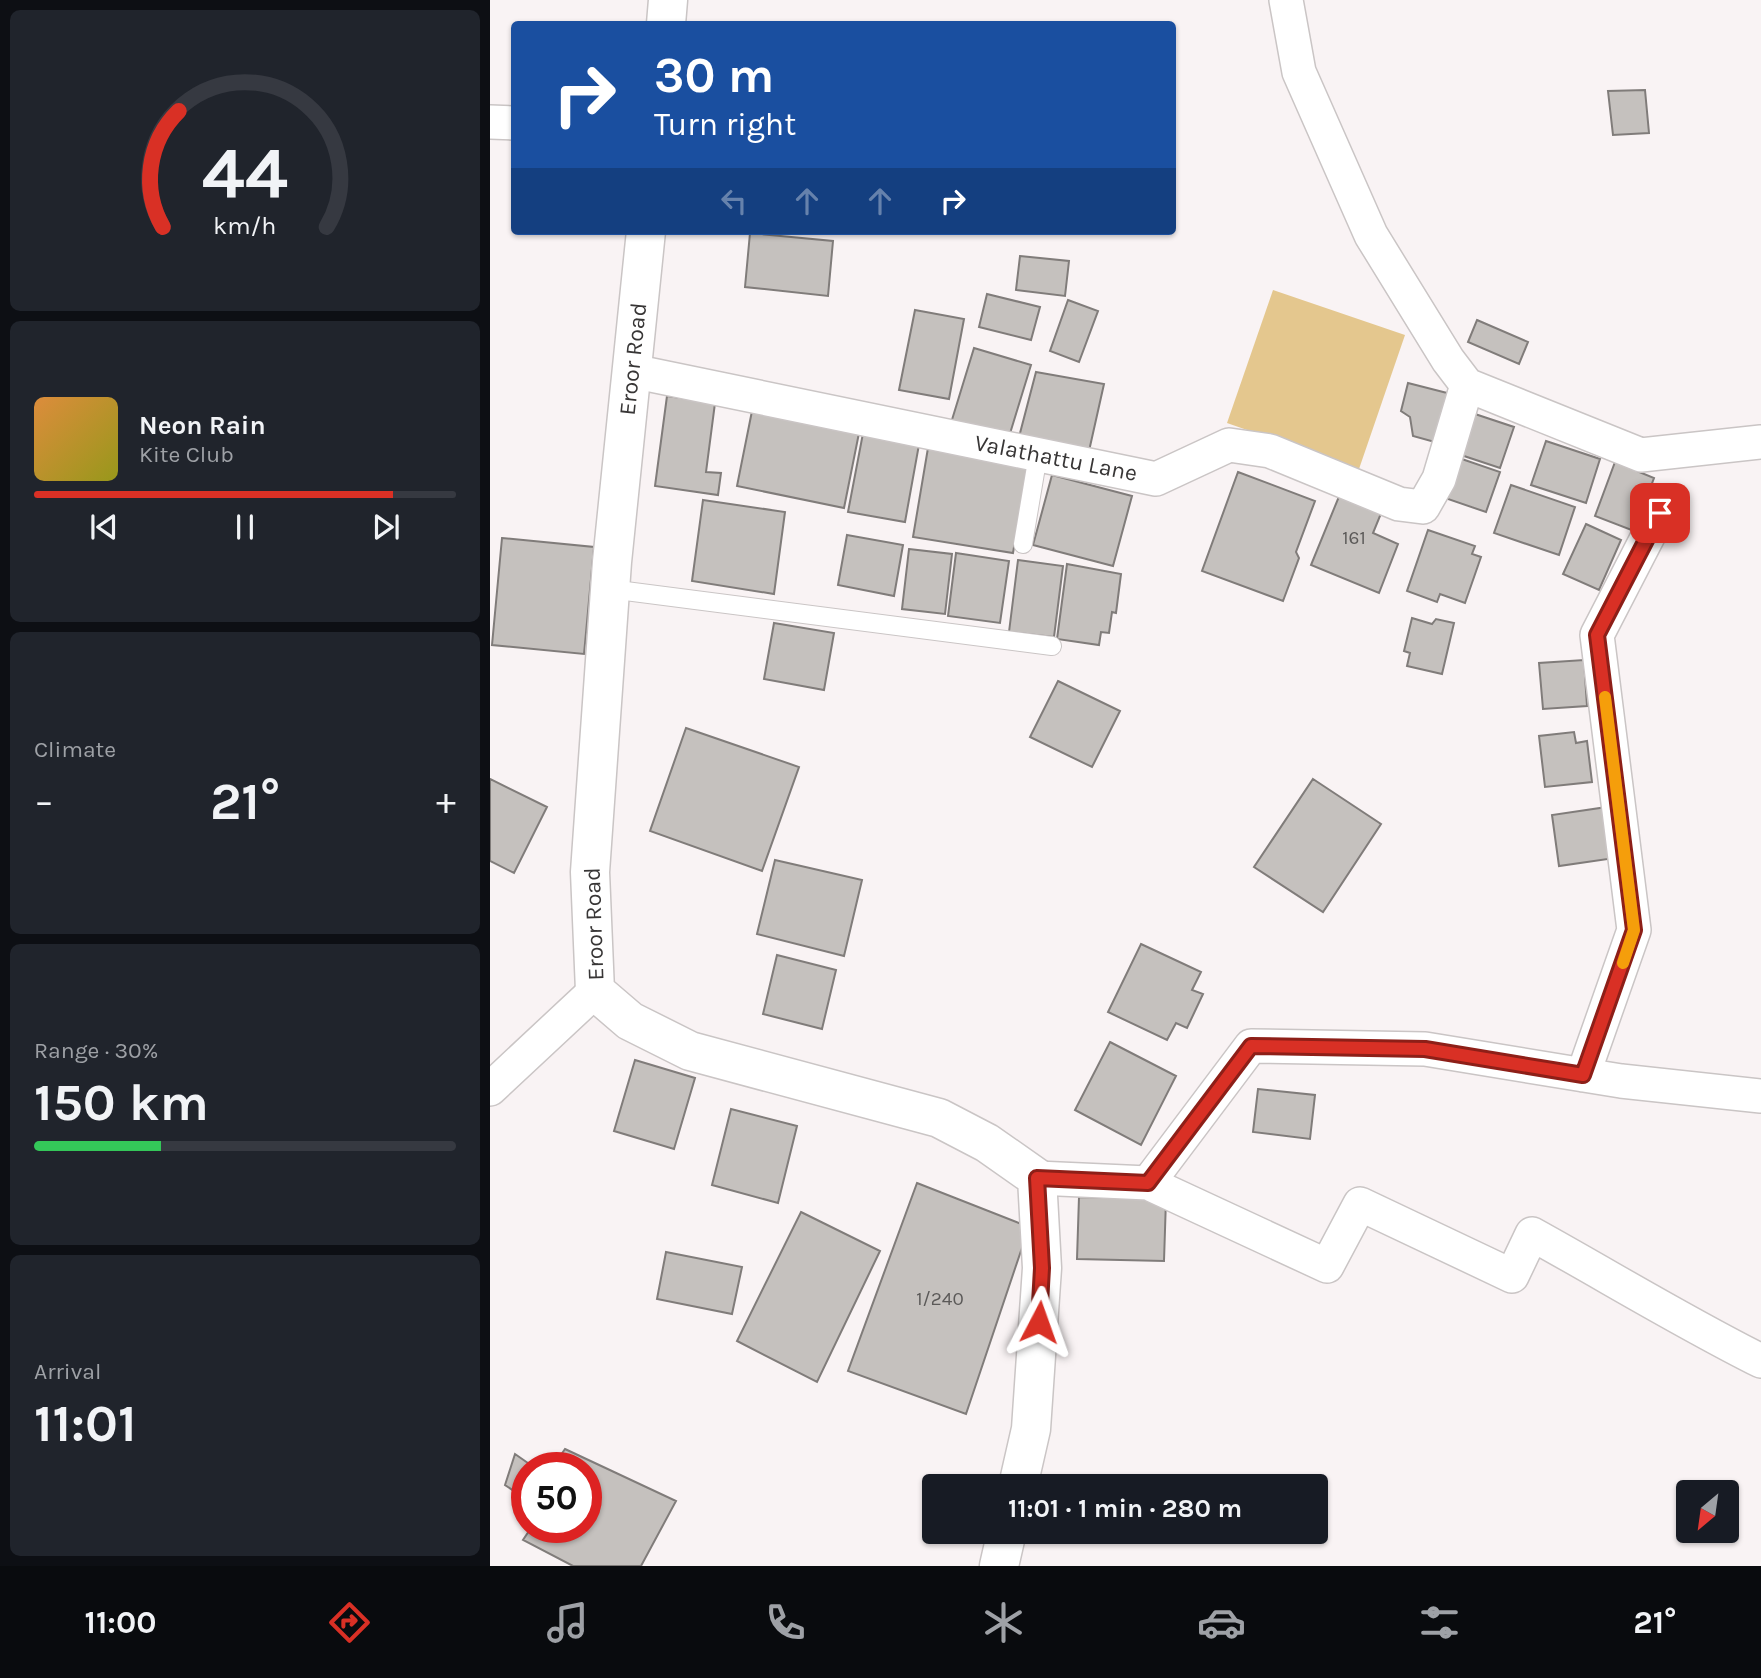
<!DOCTYPE html>
<html lang="en">
<head>
<meta charset="utf-8">
<style>
  :root { --surface:#171b24; --page:#20242c; --text:#f1f3f6; --muted:#9ea1a6; --line:#363941; --accent:#d93025 }
  body { margin:0; font-family:Karla,sans-serif; background:var(--page); color:var(--text); height:100vh; display:flex; flex-direction:column; font-size:26px; white-space:nowrap }
  * { box-sizing:border-box; margin:0 }
  p { font-size:23px; color:var(--muted) }
  .icon { flex:none; width:38px; height:38px; fill:none; stroke:currentColor; stroke-width:2; stroke-linecap:round; stroke-linejoin:round }
  .map { position:relative; flex:1; overflow:hidden }
  .details { display:flex; flex-direction:column; gap:10px; padding:10px; background:#0d0f14; width:490px }
  .details>* { flex:none }
  .hud { position:absolute; left:21px; top:21px; width:665px; height:214px; border-radius:7px; box-shadow:0 2px 5px #0004; background:#1a4fa0; color:#fff; overflow:hidden }
  .needle { width:46px; rotate:209deg }
  .controls { position:absolute; left:1186px; top:1480px; display:grid; gap:14px }
  .controls a { display:grid; place-items:center; width:63px; height:63px; border-radius:7px; background:var(--surface); box-shadow:0 2px 5px #0004; font-size:35px }
  .speed { position:absolute; left:21px; top:1452px; display:flex; gap:14px; font-size:35px; font-weight:700; text-align:center }
  .speed>* { display:grid; place-content:center; width:91px; height:91px; border-radius:50%; background:var(--surface); box-shadow:0 2px 5px #0004; line-height:1 }
  .speed .limit { border:10px solid #d22; background:#fff; color:#111 }
  .pin { position:absolute; display:grid; place-items:center; width:60px; height:60px; color:#fff; margin:-30px; border-radius:14px; box-shadow:0 4px 10px #0006 }
  .me { position:absolute; width:77px; margin:-38px; rotate:4deg; stroke-linejoin:round; filter:drop-shadow(0 0 5px #0008) }
  .turn { display:flex; align-items:center; gap:24px; height:147px; padding:0 28px; font-size:32px }
  .turn .icon { width:91px; height:91px; stroke-width:2.5 }
  .turn b { display:block; font-size:49px; line-height:60px }
  .lanes { display:flex; align-items:center; height:66px; padding:0 28px; background:#0003; justify-content:center; gap:35px; direction:ltr }
  .lanes .off { opacity:.35 }
  .big { font-size:52px; font-weight:700; line-height:1.1 }
  .details .widget { flex:1; display:flex; flex-direction:column; justify-content:center; gap:10px; min-width:0; padding:0 24px; border-radius:10px; background:var(--page) }
  .details .dial { align-items:center; gap:0 }
  .dial svg { height:182px; overflow:visible; fill:none; stroke:var(--line); stroke-width:7; stroke-linecap:round; text-anchor:middle }
  .dial text { fill:var(--text); stroke:none }
  .song { display:flex; align-items:center; gap:21px }
  .cover { width:84px; height:84px; border-radius:10px; background:linear-gradient(135deg,hsl(30 70% 55%),hsl(60 70% 35%)) }
  .played { height:7px; border-radius:4px; background:linear-gradient(90deg,var(--accent) 85%,var(--line) 85%) }
  .keys { display:flex; justify-content:space-around; direction:ltr }
  .heat { display:flex; justify-content:space-between; align-items:center; font-size:38px; direction:ltr }
  .charge { height:10px; border-radius:5px; background:linear-gradient(90deg,#34c759 30%,var(--line) 0) }
  .trip { position:absolute; left:432px; top:1474px; width:406px; height:70px; border-radius:7px; background:var(--surface); box-shadow:0 2px 5px #0004; font-weight:700; line-height:70px; text-align:center }
  .menu { display:flex; height:112px; justify-content:space-around; align-items:center; background:#090b0e; color:var(--muted) }
  .menu .icon { width:49px; height:49px }
  .menu .current { color:var(--accent) }
  .menu b { font-size:32px; color:var(--text) }
  main { display:flex; flex:1; min-height:0 }
  .map>svg:first-child { display:block }
  .green { fill:#e4c78e }
  .building { fill:#c5c1be; stroke:#807c7a; stroke-width:2 }
  .lines { fill:none; stroke-linecap:round; stroke-linejoin:round }
  .lane-casing { stroke:#cac5c5; stroke-width:20 }
  .street-casing { stroke:#cac5c5; stroke-width:36 }
  .secondary-casing { stroke:#cac5c5; stroke-width:41 }
  .lane { stroke:#fff; stroke-width:18 }
  .street { stroke:#fff; stroke-width:33 }
  .secondary { stroke:#fff; stroke-width:38 }
  .route-casing { stroke:#8d1f18; stroke-width:18 }
  .route { stroke:#d93025; stroke-width:12 }
  .slow { stroke:#f59e0b; stroke-width:12 }
  .labels { text-anchor:middle; dominant-baseline:central; stroke-width:7; stroke-linejoin:round; paint-order:stroke }
  .number-label { font-size:19px; fill:#5b5958 }
  .street-label { font-size:23px; fill:#383636; stroke:#fff }
</style>
</head>
<body>
<main>
<section class="details">
<div class="widget dial"><svg viewBox="0 0 100 80">
<path d="M14 69A42 42 0 1 1 86 69"/>
<path d="M14 69A42 42 0 0 1 21 18" stroke="#d93025"/>
<text x="50" y="56" font-size="32" font-weight="700">44</text>
<text x="50" y="72" font-size="11">km/h</text>
</svg></div>
<div class="widget">
<div class="song"><i class="cover"></i><div><b>Neon Rain</b><p>Kite Club</p></div></div>
<div class="played"></div>
<div class="keys"><svg class="icon" aria-label="previous" viewBox="0 0 24 24"><path d="M18 5L8 12l10 7zM5 5v14"/></svg><svg class="icon" aria-label="pause" viewBox="0 0 24 24"><path d="M8 5v14M16 5v14"/></svg><svg class="icon" aria-label="next" viewBox="0 0 24 24"><path d="M6 5l10 7-10 7zM19 5v14"/></svg></div>
</div>
<div class="widget"><p>Climate</p>
<div class="heat"><a>−</a><b class="big">21°</b><a>+</a></div>
</div>
<div class="widget"><p>Range · 30%</p><b class="big">150 km</b><div class="charge"></div></div>
<div class="widget"><p>Arrival</p><b class="big">11:01</b></div>
</section>
<div class="map">
<svg width="1271" height="1566" viewBox="0 0 1271 1566">
  <rect width="100%" height="100%" fill="#f9f3f4"/>
  <path class="green" d="M783 290 915 335 869 469 737 423Z"/>
  <path class="building" d="M1155 90 1159 133 1123 135 1118 91Z
    M260 233 343 241 338 296 255 287Z
    M530 256 579 261 575 296 526 290Z
    M497 294 550 307 541 340 489 327Z
    M578 300 608 311 589 362 560 351Z
    M425 310 474 319 459 399 409 390Z
    M987 320 1038 342 1029 364 978 342Z
    M484 348 541 365 518 440 461 423Z
    M546 372 614 384 599 451 529 437Z
    M918 383 965 395 952 444 923 436 920 417 911 411Z
    M177 396 225 403 216 472 231 473 228 495 165 486Z
    M263 406 370 428 354 508 247 486Z
    M982 413 1024 427 1010 468 968 454Z
    M374 428 430 439 415 522 358 512Z
    M1056 441 1110 459 1096 503 1041 485Z
    M439 442 539 459 523 553 423 537Z
    M966 457 1010 472 996 512 952 497Z
    M1125 462 1164 478 1144 531 1105 516Z
    M748 472 825 501 806 552 809 558 793 601 712 571Z
    M562 475 642 496 623 566 543 545Z
    M1021 485 1085 507 1069 555 1004 533Z
    M850 494 892 511 883 533 908 544 889 593 821 565Z
    M213 500 295 512 284 594 202 581Z
    M1096 524 1131 540 1109 590 1073 574Z
    M938 530 985 546 982 554 991 557 975 603 950 594 947 602 917 591Z
    M357 535 413 545 404 596 348 585Z
    M12 538 104 547 94 654 2 645Z
    M419 549 462 554 455 614 412 609Z
    M466 553 519 561 510 623 458 616Z
    M528 560 573 566 564 637 519 632Z
    M577 564 631 574 626 613 622 612 619 633 611 632 609 645 567 639Z
    M922 618 942 624 946 619 964 623 952 674 917 666 920 653 914 651Z
    M284 623 344 633 334 690 274 679Z
    M1094 660 1097 706 1053 709 1049 663Z
    M568 681 630 711 602 767 540 737Z
    M196 728 309 767 272 871 160 831Z
    M1084 732 1086 743 1097 741 1102 782 1055 787 1049 736Z
    M0 779 57 807 24 873 0 861Z
    M823 779 891 824 833 912 764 867Z
    M1117 807 1125 858 1069 866 1062 815Z
    M285 860 372 880 354 956 267 934Z
    M651 944 711 972 702 990 713 994 697 1028 686 1023 677 1040 618 1012Z
    M287 955 346 970 332 1029 273 1014Z
    M620 1042 686 1076 651 1145 585 1110Z
    M145 1060 205 1078 184 1149 124 1131Z
    M768 1089 825 1095 820 1139 763 1132Z
    M241 1109 307 1126 288 1203 222 1185Z
    M427 1183 539 1227 476 1414 358 1371Z
    M589 1197 676 1199 674 1261 587 1259Z
    M311 1212 390 1251 327 1382 247 1341Z
    M176 1252 252 1267 242 1314 167 1299Z
    M75 1449 186 1501 151 1566H83L33 1540 41 1528H96V1468H62Z
    M25 1454 45 1468H37V1500L15 1485Z"/>
  <g class="lines">
    <g class="lane-casing">
      <path id="lane" d="M533 544 548 455
        M120 589 562 646"/>
    </g>
    <g class="street-casing">
      <path id="street" d="M0 122 24 123
        M142 371 666 479 739 445 780 451 909 504 933 507 949 479 977 385 958 360 881 235 809 72 796 0
        M977 385 1151 455 1271 442
        M1093 1075 1144 930 1107 635 1170 513
        M0 1089 105 991
        M547 1178 658 1183 761 1046 935 1049 1131 1081 1271 1096
        M658 1183 837 1266 870 1204 1022 1276 1042 1234C1118 1276 1193 1322 1271 1361"/>
    </g>
    <g class="secondary-casing">
      <path id="secondary" d="M176 24 178 0
        M156 231 122 562 100 872 105 991 140 1021 200 1051 449 1118 497 1143 547 1178 552 1268 541 1429 528 1486
        M509 1566 517 1531"/>
    </g>
    <use href="#lane" class="lane"/>
    <use href="#street" class="street"/>
    <use href="#secondary" class="secondary"/>
  </g>
  <g class="lines">
    <g class="route-casing">
      <path id="route" d="M549 1322 552 1268 547 1178 658 1183 761 1046 935 1049 1093 1075 1144 930 1107 635 1170 513"/>
    </g>
    <use href="#route" class="route"/>
    <path class="slow" d="M1115 697 1144 930 1133 963"/>
  </g>
  <g class="labels">
    <g class="number-label">
      <text x="864" y="538">161</text>
      <text x="450" y="1299">1/240</text>
    </g>
    <g class="street-label">
      <text transform="translate(143 359) rotate(-84)">Eroor Road</text>
      <text transform="translate(566 458) rotate(11)">Valathattu Lane</text>
      <text transform="translate(104 924) rotate(-92)">Eroor Road</text>
    </g>
  </g>
</svg>
<div class="controls">
<a><svg class="needle" viewBox="-14 -14 28 28"><path d="M0-13l5 13h-10z" fill="#e53935"/><path d="M0 13l5-13h-10z" fill="#9ea1a6"/></svg></a>
</div>
<div class="speed"><div class="limit">50</div></div>
<div class="pin" style="left:1170px;top:513px;background:#d93025"><svg class="icon" aria-label="arrive" viewBox="0 0 24 24"><path d="M6 21V4h12l-3 4 3 4H6"/></svg></div>
<svg class="me" style="left:549px;top:1322px" viewBox="-20 -20 40 40"><path d="M0-17L14 15 0 8-14 15z" fill="#d93025" stroke="#fff" stroke-width="4"/></svg>
<div class="trip">11:01 · 1 min · 280 m</div>
<div class="hud">
<div class="turn"><svg class="icon" aria-label="right" viewBox="0 0 24 24"><path d="M7 20v-9h11M14 6l5 5-5 5"/></svg><div><b>30 m</b>Turn right</div></div>
<div class="lanes"><svg class="icon off" aria-label="left" viewBox="0 0 24 24"><path d="M17 20v-9H6M10 6l-5 5 5 5"/></svg><svg class="icon off" aria-label="ahead" viewBox="0 0 24 24"><path d="M12 20V5M6 11l6-6 6 6"/></svg><svg class="icon off" aria-label="ahead" viewBox="0 0 24 24"><path d="M12 20V5M6 11l6-6 6 6"/></svg><svg class="icon" aria-label="right" viewBox="0 0 24 24"><path d="M7 20v-9h11M14 6l5 5-5 5"/></svg></div>
</div>
</div>
</main>
<nav class="menu">
<b>11:00</b>
<svg class="icon current" aria-label="directions" viewBox="0 0 24 24"><path d="M12 3l9 9-9 9-9-9zM9 14v-3h6M13 9l2 2-2 2"/></svg>
<svg class="icon" aria-label="music" viewBox="0 0 24 24"><path d="M9 18V5l10-2v13"/><circle cx="6" cy="18" r="3"/><circle cx="16" cy="16" r="3"/></svg>
<svg class="icon" aria-label="phone" viewBox="0 0 24 24"><path d="M5 4h4l2 5-3 2q2 4 5 5l2-3 5 2v4C11 20 4 13 5 4z"/></svg>
<svg class="icon" aria-label="climate" viewBox="0 0 24 24"><path d="M12 3v18M4 7l16 10M4 17L20 7"/></svg>
<svg class="icon" aria-label="car" viewBox="0 0 24 24"><path d="M5 17H2v-5l4-1 3-4h7l3 4 3 1v5h-3M9 17h6M6 11h13"/><circle cx="7" cy="17" r="2"/><circle cx="17" cy="17" r="2"/></svg>
<svg class="icon" aria-label="filters" viewBox="0 0 24 24"><path d="M4 7h16M4 17h16"/><circle cx="9" cy="7" r="2"/><circle cx="15" cy="17" r="2"/></svg>
<b>21°</b>
</nav>
</body>
</html>
